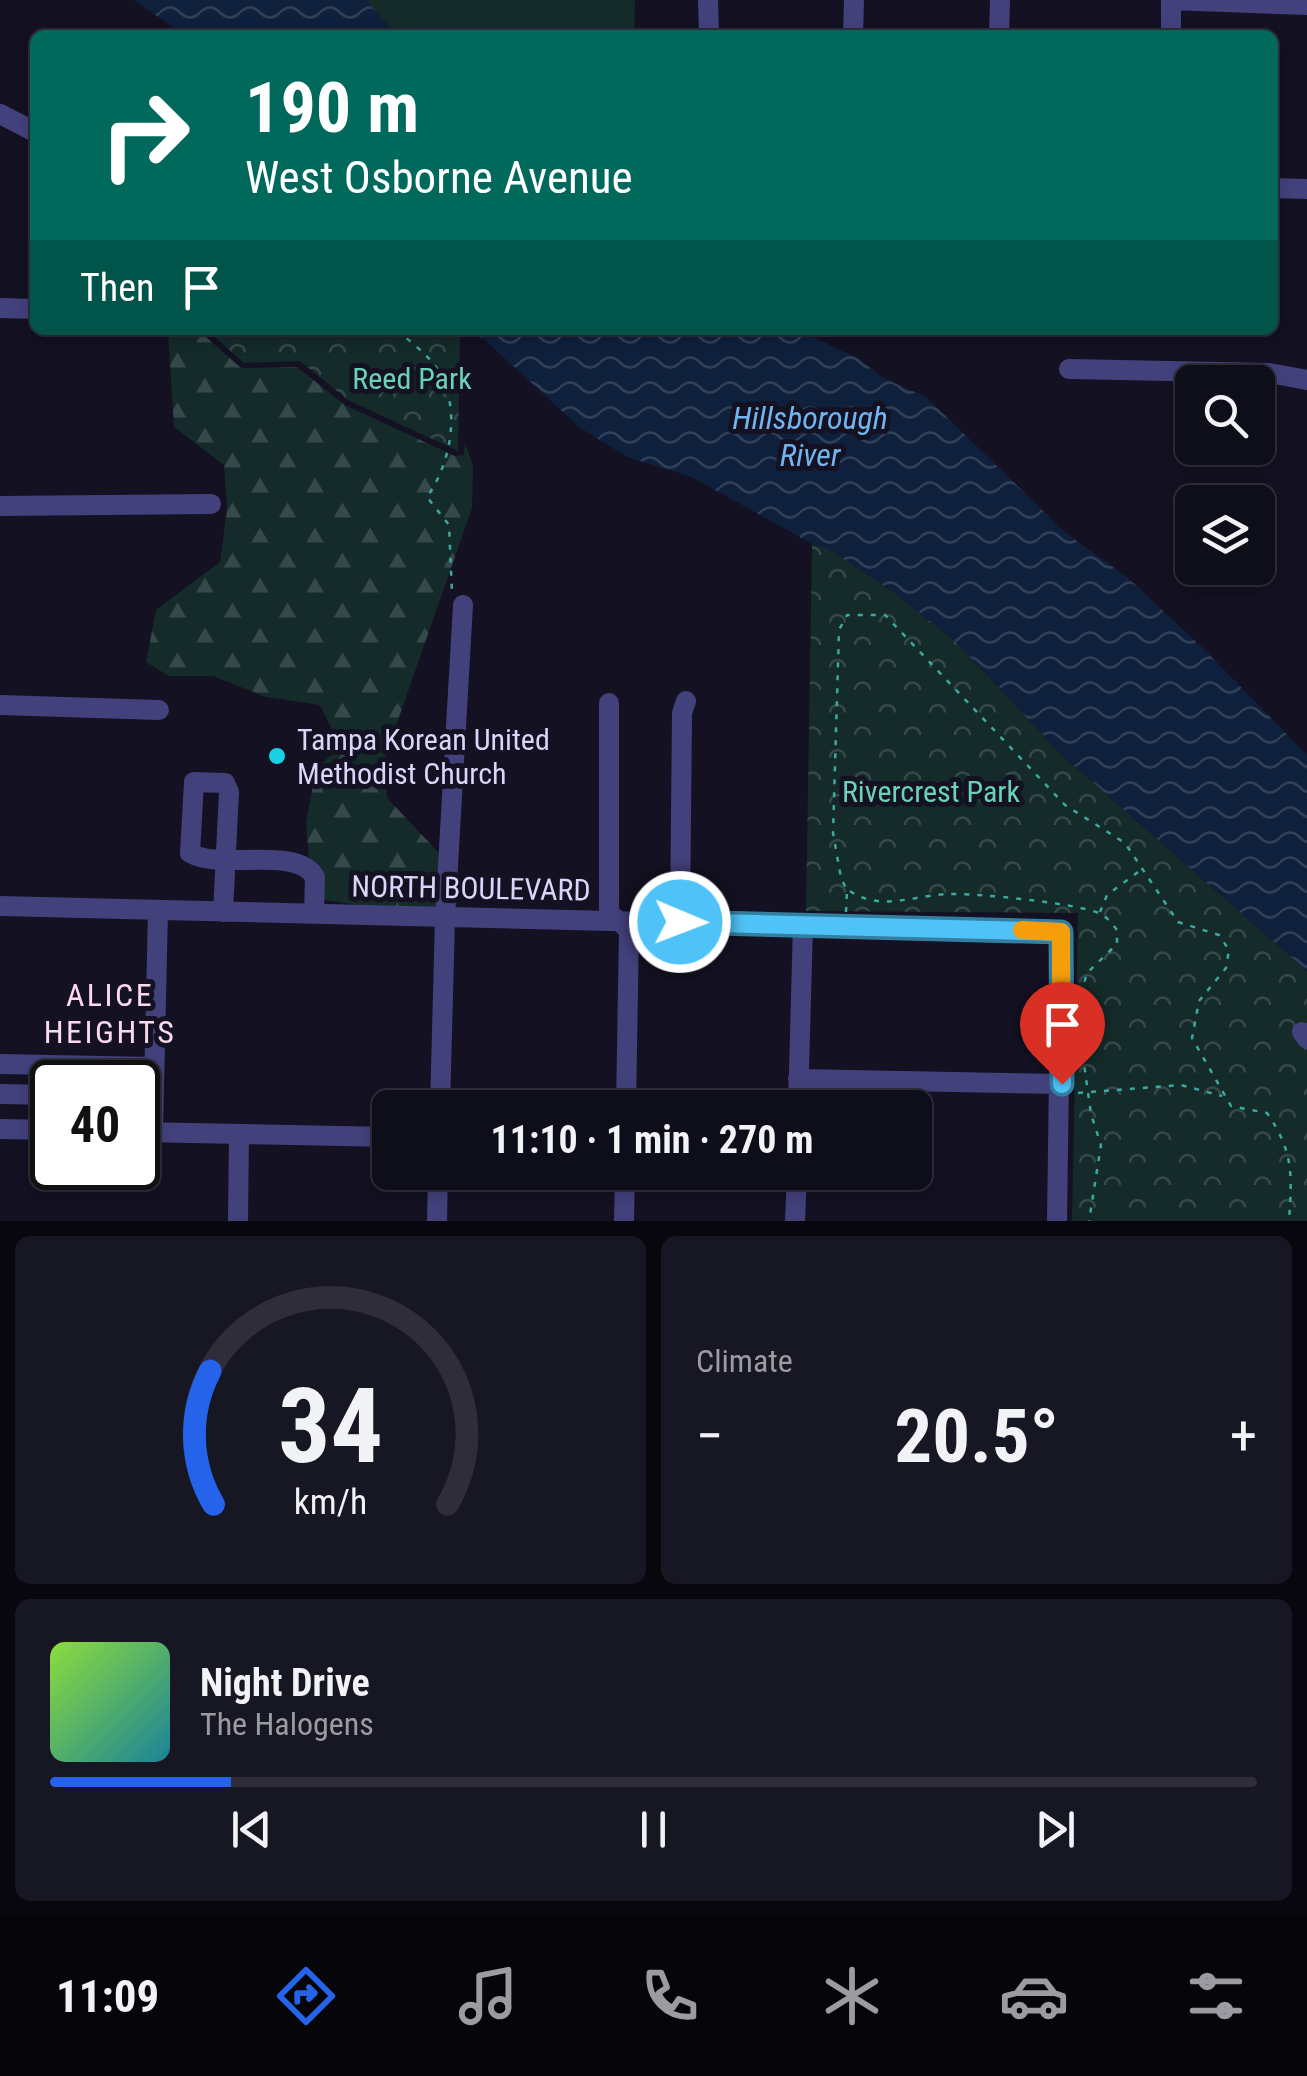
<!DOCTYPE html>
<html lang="en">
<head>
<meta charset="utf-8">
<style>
  :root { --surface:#0e0d1a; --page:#171623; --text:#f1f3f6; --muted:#9b9ca2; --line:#2e2d39; --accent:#2563eb }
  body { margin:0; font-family:"Roboto Condensed",sans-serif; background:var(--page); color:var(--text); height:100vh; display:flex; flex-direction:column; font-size:38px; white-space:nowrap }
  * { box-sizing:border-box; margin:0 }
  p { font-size:32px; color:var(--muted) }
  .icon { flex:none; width:55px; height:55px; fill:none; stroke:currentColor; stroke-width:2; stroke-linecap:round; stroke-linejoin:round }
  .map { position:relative; height:1221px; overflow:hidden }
  .sheet { display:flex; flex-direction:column; gap:15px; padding:15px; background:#08070e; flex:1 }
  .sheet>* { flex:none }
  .guide { position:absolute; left:30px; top:30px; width:1248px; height:305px; border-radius:15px; box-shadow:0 5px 15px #0003,0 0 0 2px var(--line); background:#00695c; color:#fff; overflow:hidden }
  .tools { position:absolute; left:1175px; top:365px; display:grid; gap:20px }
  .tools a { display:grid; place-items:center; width:100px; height:100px; border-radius:15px; background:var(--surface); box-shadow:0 5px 15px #0003,0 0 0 2px var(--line); font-size:50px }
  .speed { position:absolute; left:30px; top:1060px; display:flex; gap:20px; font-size:50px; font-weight:700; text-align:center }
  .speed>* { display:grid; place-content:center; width:130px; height:130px; border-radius:50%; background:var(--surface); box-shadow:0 5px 15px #0003,0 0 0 2px var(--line); line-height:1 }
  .speed .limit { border:5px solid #111; border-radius:15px; background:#fff; color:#111 }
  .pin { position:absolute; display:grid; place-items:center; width:85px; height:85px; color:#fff; margin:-102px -42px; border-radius:50% 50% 50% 0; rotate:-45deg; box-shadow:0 0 10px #0007 }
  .pin .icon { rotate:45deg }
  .me { position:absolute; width:110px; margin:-55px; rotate:91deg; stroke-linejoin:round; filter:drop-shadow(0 0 8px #0008) }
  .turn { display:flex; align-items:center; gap:35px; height:210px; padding:0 50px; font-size:45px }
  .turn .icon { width:130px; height:130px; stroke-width:2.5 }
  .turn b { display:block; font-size:70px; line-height:85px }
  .then { display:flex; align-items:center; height:95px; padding:0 50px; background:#0003; gap:20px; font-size:38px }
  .big { font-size:75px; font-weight:700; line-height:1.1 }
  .sheet .card { flex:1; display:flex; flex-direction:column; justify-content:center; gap:15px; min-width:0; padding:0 35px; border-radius:15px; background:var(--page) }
  .sheet .dial { align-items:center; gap:0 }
  .dial svg { height:260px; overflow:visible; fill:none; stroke:var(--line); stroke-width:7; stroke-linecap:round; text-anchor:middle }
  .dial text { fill:var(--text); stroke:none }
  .song { display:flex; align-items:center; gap:30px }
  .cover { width:120px; height:120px; border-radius:15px; background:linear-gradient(135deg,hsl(90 70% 55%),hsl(190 70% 35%)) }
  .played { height:10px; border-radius:5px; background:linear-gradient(90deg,var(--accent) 15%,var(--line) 15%) }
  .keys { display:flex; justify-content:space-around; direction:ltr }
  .heat { display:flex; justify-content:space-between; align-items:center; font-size:55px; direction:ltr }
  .sheet .tiles { flex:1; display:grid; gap:15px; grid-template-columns:1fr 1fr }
  .card:last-child { grid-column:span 2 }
  .trip { position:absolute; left:372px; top:1090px; width:560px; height:100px; border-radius:15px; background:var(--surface); box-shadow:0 5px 15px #0003,0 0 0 2px var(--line); font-weight:700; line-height:100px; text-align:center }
  .menu { display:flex; height:160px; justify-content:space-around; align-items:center; background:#06050a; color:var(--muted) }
  .menu .icon { width:70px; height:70px }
  .menu .current { color:var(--accent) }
  .menu b { font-size:45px; color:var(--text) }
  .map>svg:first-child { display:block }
  .grass { fill:#142b2a }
  .forest { fill:url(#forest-firs) }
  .park { fill:url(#park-crowns) }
  .water { fill:url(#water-waves) }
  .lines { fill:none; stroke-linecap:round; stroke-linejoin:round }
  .path { stroke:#3ca8a1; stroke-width:2.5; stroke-dasharray:5 8; stroke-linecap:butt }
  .minor { stroke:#43417c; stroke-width:20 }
  .route-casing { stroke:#337fa1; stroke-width:25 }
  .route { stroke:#4fc3f7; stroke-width:18 }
  .slow { stroke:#f59e0b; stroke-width:18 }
  .poi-dot { fill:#1ad0e3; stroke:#131122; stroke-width:4 }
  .labels { text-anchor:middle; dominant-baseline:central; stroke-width:10; stroke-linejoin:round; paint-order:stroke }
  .park-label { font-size:30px; fill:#6ad2b7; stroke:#131122 }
  .poi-label { font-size:30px; fill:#dad6fa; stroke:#131122; text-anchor:start }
  .street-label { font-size:30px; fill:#dad6fa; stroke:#131122 }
  .water-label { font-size:32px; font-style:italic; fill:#70b5ef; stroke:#131122 }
  .neighbourhood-label { font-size:32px; letter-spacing:2.5px; fill:#fbd8ee; stroke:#131122 }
</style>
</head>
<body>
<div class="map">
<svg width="1307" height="1221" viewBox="0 0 1307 1221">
  <defs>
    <pattern id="forest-firs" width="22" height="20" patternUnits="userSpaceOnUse" patternTransform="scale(2.5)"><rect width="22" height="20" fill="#142b2a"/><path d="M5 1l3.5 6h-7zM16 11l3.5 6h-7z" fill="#36494a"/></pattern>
    <pattern id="park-crowns" width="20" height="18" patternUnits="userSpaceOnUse" patternTransform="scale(2.5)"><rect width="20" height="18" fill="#142b2a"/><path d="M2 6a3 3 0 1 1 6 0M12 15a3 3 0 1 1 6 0" fill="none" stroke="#36494a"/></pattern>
    <pattern id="water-waves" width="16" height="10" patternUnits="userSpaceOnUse" patternTransform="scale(2.5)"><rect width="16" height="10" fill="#0f203c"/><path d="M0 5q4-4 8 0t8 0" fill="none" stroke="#314059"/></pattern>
  </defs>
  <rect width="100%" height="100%" fill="#131122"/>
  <path class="grass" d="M366 0H635L634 35H397Z"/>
  <path class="forest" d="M168 330H198L241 368 297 367 345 405 455 456 464 455 465 443 473 466 472 508 384 760 387 798 441 855 438 911 383 909 312 898 306 822 316 770 340 746 320 705 266 697 213 676H169L146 662 156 610 220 562 227 510 224 465 174 427Z"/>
  <path class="park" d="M207 330H460L458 451 348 400 300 361 244 363Z
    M812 544 827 548 892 591 955 641 1062 755 1307 971V1221H1072L1078 913 806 911Z"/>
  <path class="water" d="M134 0H366L397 35H184Z
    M468 330H798L859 359 883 378 926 397 1066 533 1127 577 1206 651 1307 755V971L1062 755 955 641 892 591 827 548 812 544 692 477 627 457 579 427 486 341Z"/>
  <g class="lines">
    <path class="path" d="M397 330C408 340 422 350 432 362 463 400 453 460 427 497L449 525 452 593
      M850 891C880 912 915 895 948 894 975 893 1078 903 1101 914 1108 918 1112 924 1117 930V944L1087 973 1082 990 1084 1064 1091 1114 1101 1145 1089 1221
      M846 912 847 890 841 878 833 833 839 630 847 615H885L1065 805 1125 843 1178 922 1219 935 1229 950 1226 968 1199 1001 1192 1038 1231 1106 1267 1113C1294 1152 1292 1175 1289 1221
      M1100 912 1107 895 1142 869
      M1078 1093 1181 1085 1222 1096"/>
    <path class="minor" d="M708 0 709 35
      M1171 0 1307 5
      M853 35 854 0
      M999 35 1000 0
      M1171 35V0
      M0 114 35 132
      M1272 188 1307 189
      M0 308 35 309
      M1069 369 1269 373 1307 380
      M0 506 211 504
      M609 703V913L629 930 626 1108
      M0 705 159 710
      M0 906 1061 932 1057 1221
      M223 912 229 792 225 783 194 782 190 853C220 871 296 845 315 877L314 914
      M680 922 682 713 686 701
      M1302 1032 1307 1039
      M0 1064 154 1067
      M798 1079 1062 1084
      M0 1094 52 1095
      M440 1108 445 918 463 605
      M798 1108 803 924
      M0 1129 52 1130
      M138 1132 390 1137
      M153 1132 158 910
      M238 1221 239 1134
      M437 1221 438 1172
      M624 1221 625 1172
      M795 1221 797 1172"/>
  </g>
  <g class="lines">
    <g class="route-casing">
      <path id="route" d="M680 922 1061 932 1062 1084"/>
    </g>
    <use href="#route" class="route"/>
    <path class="slow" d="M1022 930 1061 932V999"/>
  </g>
  <circle class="poi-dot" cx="277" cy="756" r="10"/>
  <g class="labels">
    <g class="park-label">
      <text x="412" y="378">Reed Park</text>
      <text x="931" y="791">Rivercrest Park</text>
    </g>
    <g class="poi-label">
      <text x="297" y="739">Tampa Korean United<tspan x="297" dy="34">Methodist Church</tspan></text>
    </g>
    <g class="street-label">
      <text transform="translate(471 888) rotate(1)">NORTH BOULEVARD</text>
    </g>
    <g class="water-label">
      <text x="810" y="418">Hillsborough<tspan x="810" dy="37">River</tspan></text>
    </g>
    <g class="neighbourhood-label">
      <text x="110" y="995">ALICE<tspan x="110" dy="37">HEIGHTS</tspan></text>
    </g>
  </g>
</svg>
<div class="tools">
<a><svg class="icon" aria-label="search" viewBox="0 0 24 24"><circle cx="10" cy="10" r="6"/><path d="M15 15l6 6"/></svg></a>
<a><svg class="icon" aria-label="layers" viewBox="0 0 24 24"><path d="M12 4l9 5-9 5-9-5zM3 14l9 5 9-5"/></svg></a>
</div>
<div class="speed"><div class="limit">40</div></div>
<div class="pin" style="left:1062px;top:1084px;background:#d93025"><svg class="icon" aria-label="arrive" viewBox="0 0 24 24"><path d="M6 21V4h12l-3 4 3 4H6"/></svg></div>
<svg class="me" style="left:680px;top:922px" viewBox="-20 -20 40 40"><circle r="17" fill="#4fc3f7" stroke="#fff" stroke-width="3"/><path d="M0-11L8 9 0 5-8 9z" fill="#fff"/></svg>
<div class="trip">11:10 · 1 min · 270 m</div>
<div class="guide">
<div class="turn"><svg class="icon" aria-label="right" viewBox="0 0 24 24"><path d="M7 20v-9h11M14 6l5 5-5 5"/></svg><div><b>190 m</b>West Osborne Avenue</div></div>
<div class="then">Then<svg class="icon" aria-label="arrive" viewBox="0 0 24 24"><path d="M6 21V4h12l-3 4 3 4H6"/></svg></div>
</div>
</div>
<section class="sheet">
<div class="tiles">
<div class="card dial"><svg viewBox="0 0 100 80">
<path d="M14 69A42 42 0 1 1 86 69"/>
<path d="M14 69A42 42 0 0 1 13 28" stroke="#2563eb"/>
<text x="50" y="56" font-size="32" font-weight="700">34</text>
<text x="50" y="72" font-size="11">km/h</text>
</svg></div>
<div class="card"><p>Climate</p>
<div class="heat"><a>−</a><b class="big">20.5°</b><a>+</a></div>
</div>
<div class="card">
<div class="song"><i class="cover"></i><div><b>Night Drive</b><p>The Halogens</p></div></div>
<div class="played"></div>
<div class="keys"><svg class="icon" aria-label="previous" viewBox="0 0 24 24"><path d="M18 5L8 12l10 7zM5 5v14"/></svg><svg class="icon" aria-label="pause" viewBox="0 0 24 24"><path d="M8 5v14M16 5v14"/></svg><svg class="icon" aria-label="next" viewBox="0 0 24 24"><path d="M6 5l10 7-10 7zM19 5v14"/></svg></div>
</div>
</div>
</section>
<nav class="menu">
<b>11:09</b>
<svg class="icon current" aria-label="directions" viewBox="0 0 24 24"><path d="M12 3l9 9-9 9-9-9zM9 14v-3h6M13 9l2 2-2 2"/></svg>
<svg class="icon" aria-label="music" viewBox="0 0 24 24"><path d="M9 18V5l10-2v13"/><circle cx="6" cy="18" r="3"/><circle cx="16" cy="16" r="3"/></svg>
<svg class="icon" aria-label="phone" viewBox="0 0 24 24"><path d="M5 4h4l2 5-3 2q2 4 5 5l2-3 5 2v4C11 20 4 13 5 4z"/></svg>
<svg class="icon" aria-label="climate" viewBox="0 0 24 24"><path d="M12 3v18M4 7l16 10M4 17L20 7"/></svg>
<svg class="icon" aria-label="car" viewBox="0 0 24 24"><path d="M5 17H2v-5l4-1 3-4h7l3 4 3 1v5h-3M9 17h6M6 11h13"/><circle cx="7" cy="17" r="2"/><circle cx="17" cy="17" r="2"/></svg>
<svg class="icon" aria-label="filters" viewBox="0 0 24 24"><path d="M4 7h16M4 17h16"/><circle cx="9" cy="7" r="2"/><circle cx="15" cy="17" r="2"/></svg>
</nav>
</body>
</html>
